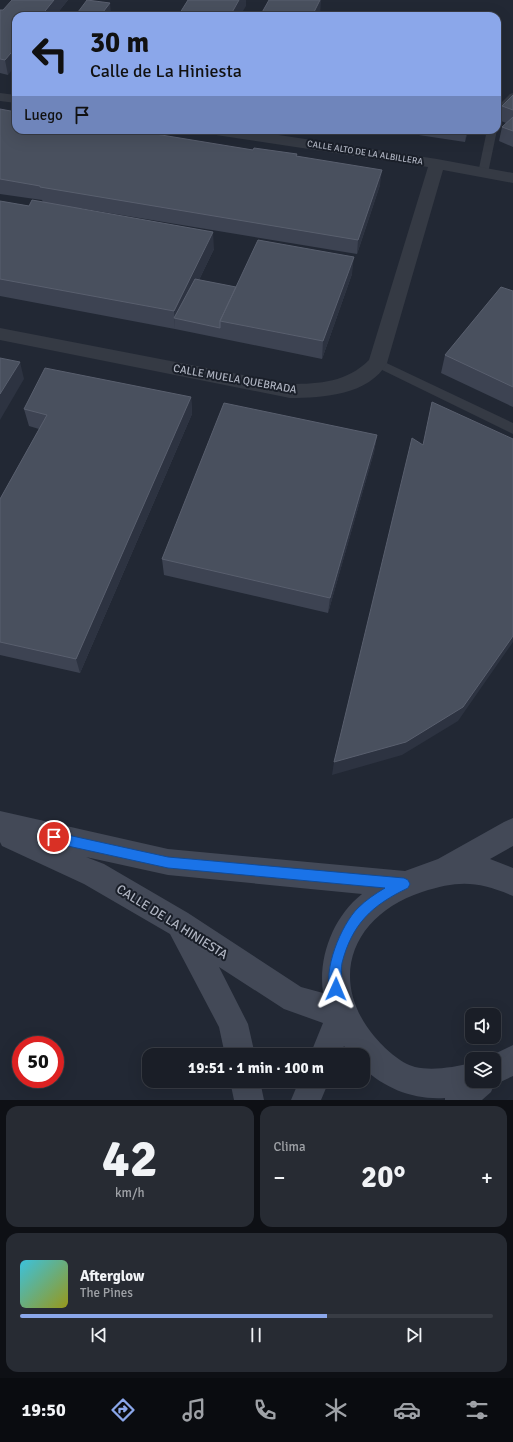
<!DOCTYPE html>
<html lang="es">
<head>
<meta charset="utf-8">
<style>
  :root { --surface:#1a1e27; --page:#272b33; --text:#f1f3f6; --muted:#9fa2a7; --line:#383c44; --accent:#8ba7ea }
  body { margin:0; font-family:Signika,sans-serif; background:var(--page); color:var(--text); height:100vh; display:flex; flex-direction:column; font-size:15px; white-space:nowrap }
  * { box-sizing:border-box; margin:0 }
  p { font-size:13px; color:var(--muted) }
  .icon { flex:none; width:22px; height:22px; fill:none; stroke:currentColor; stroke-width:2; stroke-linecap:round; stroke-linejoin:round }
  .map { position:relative; height:1100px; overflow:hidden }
  .sheet { display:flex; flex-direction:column; gap:6px; padding:6px; background:#0e1015; flex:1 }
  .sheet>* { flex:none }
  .guide { position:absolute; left:12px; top:12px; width:489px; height:122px; border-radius:12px; box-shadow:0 4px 16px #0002,0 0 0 1px var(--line); background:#8ba7ea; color:#111; overflow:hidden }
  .buttons { position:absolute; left:465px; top:1008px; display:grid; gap:8px }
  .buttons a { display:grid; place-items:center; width:36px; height:36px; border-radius:8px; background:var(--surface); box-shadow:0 4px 16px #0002,0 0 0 1px var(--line); font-size:20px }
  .speed { position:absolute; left:12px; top:1036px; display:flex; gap:8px; font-size:20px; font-weight:700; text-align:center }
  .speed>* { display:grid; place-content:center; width:52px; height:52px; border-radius:50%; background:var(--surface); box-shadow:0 4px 16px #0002,0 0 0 1px var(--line); line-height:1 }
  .speed .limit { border:6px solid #d22; background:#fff; color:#111 }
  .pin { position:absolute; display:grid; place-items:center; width:34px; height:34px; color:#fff; margin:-17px; border:2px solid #fff; border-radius:50%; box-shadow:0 1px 4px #0007 }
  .me { position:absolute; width:44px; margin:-22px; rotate:1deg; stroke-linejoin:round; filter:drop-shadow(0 0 3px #0008) }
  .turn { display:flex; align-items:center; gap:14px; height:84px; padding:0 12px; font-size:18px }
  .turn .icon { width:52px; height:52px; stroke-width:2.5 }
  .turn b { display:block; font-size:28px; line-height:34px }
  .then { display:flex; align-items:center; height:38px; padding:0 12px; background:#0003; gap:8px; font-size:15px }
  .big { font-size:30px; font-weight:700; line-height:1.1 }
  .sheet .tile { flex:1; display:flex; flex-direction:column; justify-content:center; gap:6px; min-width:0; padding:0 14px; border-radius:12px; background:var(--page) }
  .sheet .dial { align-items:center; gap:0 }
  .dial b { font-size:52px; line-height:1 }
  .song { display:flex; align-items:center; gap:12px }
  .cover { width:48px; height:48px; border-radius:6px; background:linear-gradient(135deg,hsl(190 70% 55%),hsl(60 70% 35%)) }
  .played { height:4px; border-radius:2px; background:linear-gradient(90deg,var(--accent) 65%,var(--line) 65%) }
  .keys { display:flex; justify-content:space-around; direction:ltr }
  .heat { display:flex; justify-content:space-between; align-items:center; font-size:22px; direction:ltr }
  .sheet .tiles { flex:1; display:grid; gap:6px; grid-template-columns:1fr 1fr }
  .tile:last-child { grid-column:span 2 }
  .trip { position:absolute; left:142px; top:1048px; width:228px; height:40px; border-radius:12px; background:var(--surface); box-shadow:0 4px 16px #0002,0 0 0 1px var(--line); font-weight:700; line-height:40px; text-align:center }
  .dock { display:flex; height:64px; justify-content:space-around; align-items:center; background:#0a0c10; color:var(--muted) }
  .dock .icon { width:28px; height:28px }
  .dock .current { color:var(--accent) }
  .dock b { font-size:18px; color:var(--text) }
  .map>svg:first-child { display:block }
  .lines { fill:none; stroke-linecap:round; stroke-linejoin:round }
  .lane { fill:#353a44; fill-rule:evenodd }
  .street { fill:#353a44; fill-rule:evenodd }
  .secondary { fill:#434957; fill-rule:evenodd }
  .wall { fill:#3d4352 }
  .shaded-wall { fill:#2d3341 }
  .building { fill:#49505e; stroke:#595f6e }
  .route { fill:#1a73e8; stroke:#114b97 }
  .labels { text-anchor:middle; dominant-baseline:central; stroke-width:4; stroke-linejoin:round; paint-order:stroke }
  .far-street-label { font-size:9px; fill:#afb4c1; stroke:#1a1f29 }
  .street-label { font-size:11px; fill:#afb4c1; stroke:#1a1f29 }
  .near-street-label { font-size:13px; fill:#afb4c1; stroke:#1a1f29 }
</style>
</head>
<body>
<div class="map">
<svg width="513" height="1100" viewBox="0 0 513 1100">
  <rect width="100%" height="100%" fill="#222834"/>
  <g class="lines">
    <path class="lane" d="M513 93V102L500 115 497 116V107L510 94Z
      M487 130H497L488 173 483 176 478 173Z
      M378 359 513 423V434L374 366 372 363 374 360Z"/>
    <path class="street" d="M0 93 16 95V103L0 101Z
      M208 130H246L437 159 513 173V183L443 170 387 363C369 395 323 398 290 398L0 340V328L290 384C320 384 347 382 369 360L428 167 216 135 211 133Z"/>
    <path class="secondary" d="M0 811 168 849 405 871 438 859 504 822 513 818V846L490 859 513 868V896C478 881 459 880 422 892 354 914 326 978 374 1036 384 1048 400 1063 415 1067 433 1071 454 1067 472 1063V1081H494V1059H484L513 1045V1076L494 1085 491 1092 482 1100H445V1098C414 1100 386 1089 363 1068V1055H351L344 1046 340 1055H310L323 1023 284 1009 219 967 248 1024 255 1055H225L219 1027 170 934 84 884 2 846 0 842ZM86 857 168 875 362 894C333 917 318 957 323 993L301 987 188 913 104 864Z
      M230 1081H260L264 1100H234Z
      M299 1081H329L321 1100H291Z"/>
  </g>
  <path class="wall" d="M68 0 55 16H16L8 75 0 73V10H3Z
    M513 95V147L499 141 502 127 506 123 499 120 502 106Z
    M0 109 16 130 297 157 380 185 357 254 79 208 214 249 199 280 236 287 352 274 322 359 175 329 0 296V201L29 206 43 202 42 200 0 194Z
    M376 130H413L411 135Z
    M413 130H468L465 142 412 134Z
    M513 291V407L441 373 445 355Z
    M191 397 192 414 80 673 0 655V499L39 429 29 426 24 409Z
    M377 435 374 452 328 613 164 575 162 559Z"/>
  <path class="shaded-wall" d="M54 0H68L55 16H41Z
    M239 0H246V6L240 16H230Z
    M320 0H321L320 16H312Z
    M110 3 111 14 109 16H100Z
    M16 47V65L8 75 5 60Z
    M467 130H468L465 142Z
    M382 170 380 185 357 254 358 240Z
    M213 232 214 249 180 319 174 318 175 329 174 311Z
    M354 257 352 274 322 359 323 341Z
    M20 362 24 379 0 420V394Z
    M191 397 192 414 80 673 76 659Z
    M377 435 374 452 328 613 330 598Z
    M513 636V642L458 721 402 755 332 775 334 762Z"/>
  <path class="building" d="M12 0H54L41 16H16V47L5 60 0 59V10H3Z
    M87 0 110 3 100 16H75Z
    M188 0H239L230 16H178Z
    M269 0H320L312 16H260Z
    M513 95V110L502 106Z
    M0 109 16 112V130H131L253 150 254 148 297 154 296 156 382 170 358 240 40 187V186L0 179Z
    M513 117V131L502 127Z
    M32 200 213 232 174 311 0 279V201L29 206Z
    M258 240 354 257 323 341 220 321Z
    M195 279 236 287 220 321V328L174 318Z
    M501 287 513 291V387L445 355Z
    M0 358 20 362 0 394Z
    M45 368 191 397 76 659 0 642V499L47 415 24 409Z
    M432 402 513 439V636L463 707 406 742 334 762 412 438 423 445Z
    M224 403 377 435 330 598 162 559Z"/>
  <path class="route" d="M54 832 168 857 404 878 408 880 410 884 408 888C372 905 352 924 342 963 340 973 344 984 340 994L336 995 331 994C322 971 341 925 358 908 366 900 375 894 385 888L168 868 54 843 50 841 48 837 50 833Z"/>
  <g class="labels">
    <g class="far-street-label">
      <text transform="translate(365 153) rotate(9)">CALLE ALTO DE LA ALBILLERA</text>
    </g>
    <g class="street-label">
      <text transform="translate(235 379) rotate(10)">CALLE MUELA QUEBRADA</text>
    </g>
    <g class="near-street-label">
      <text transform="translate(172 922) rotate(32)">CALLE DE LA HINIESTA</text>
    </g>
  </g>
</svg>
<div class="buttons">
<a><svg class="icon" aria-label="sound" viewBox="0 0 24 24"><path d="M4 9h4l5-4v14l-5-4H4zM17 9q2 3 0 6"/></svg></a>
<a><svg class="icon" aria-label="layers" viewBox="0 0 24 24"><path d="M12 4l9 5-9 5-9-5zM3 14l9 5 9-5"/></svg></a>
</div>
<div class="speed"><div class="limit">50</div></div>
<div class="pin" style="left:54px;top:837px;background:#d93025"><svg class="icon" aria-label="arrive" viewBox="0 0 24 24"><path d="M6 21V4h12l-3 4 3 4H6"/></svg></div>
<svg class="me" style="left:336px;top:989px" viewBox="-20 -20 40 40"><path d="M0-17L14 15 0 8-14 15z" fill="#1a73e8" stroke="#fff" stroke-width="4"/></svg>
<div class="trip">19:51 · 1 min · 100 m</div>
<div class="guide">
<div class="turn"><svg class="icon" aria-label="left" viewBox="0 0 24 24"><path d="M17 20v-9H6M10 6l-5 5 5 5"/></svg><div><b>30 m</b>Calle de La Hiniesta</div></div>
<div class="then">Luego<svg class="icon" aria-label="arrive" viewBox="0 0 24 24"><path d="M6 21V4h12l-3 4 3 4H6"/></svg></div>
</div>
</div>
<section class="sheet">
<div class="tiles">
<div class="tile dial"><b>42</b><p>km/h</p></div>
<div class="tile"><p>Clima</p>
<div class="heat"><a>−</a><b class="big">20°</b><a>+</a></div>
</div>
<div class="tile">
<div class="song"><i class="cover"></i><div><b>Afterglow</b><p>The Pines</p></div></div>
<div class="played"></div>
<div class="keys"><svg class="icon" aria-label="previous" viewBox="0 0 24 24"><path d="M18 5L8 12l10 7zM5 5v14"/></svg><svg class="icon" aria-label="pause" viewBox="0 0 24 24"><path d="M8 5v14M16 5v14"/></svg><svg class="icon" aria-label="next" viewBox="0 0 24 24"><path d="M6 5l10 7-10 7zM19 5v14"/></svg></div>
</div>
</div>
</section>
<nav class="dock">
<b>19:50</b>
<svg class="icon current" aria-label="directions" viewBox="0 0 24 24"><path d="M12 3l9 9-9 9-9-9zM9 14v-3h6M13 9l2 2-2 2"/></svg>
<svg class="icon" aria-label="music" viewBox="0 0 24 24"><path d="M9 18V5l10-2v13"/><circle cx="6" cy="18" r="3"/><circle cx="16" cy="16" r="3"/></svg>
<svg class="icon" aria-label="phone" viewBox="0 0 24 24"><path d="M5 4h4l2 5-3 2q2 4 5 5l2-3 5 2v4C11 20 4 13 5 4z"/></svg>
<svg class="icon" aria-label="climate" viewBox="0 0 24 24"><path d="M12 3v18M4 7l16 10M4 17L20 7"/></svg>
<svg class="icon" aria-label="car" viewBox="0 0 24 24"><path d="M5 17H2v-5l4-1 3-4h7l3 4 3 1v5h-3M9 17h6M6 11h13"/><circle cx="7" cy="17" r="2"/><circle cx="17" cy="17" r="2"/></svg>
<svg class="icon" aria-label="filters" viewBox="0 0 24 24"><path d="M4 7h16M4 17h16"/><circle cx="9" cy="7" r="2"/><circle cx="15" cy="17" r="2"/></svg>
</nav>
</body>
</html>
